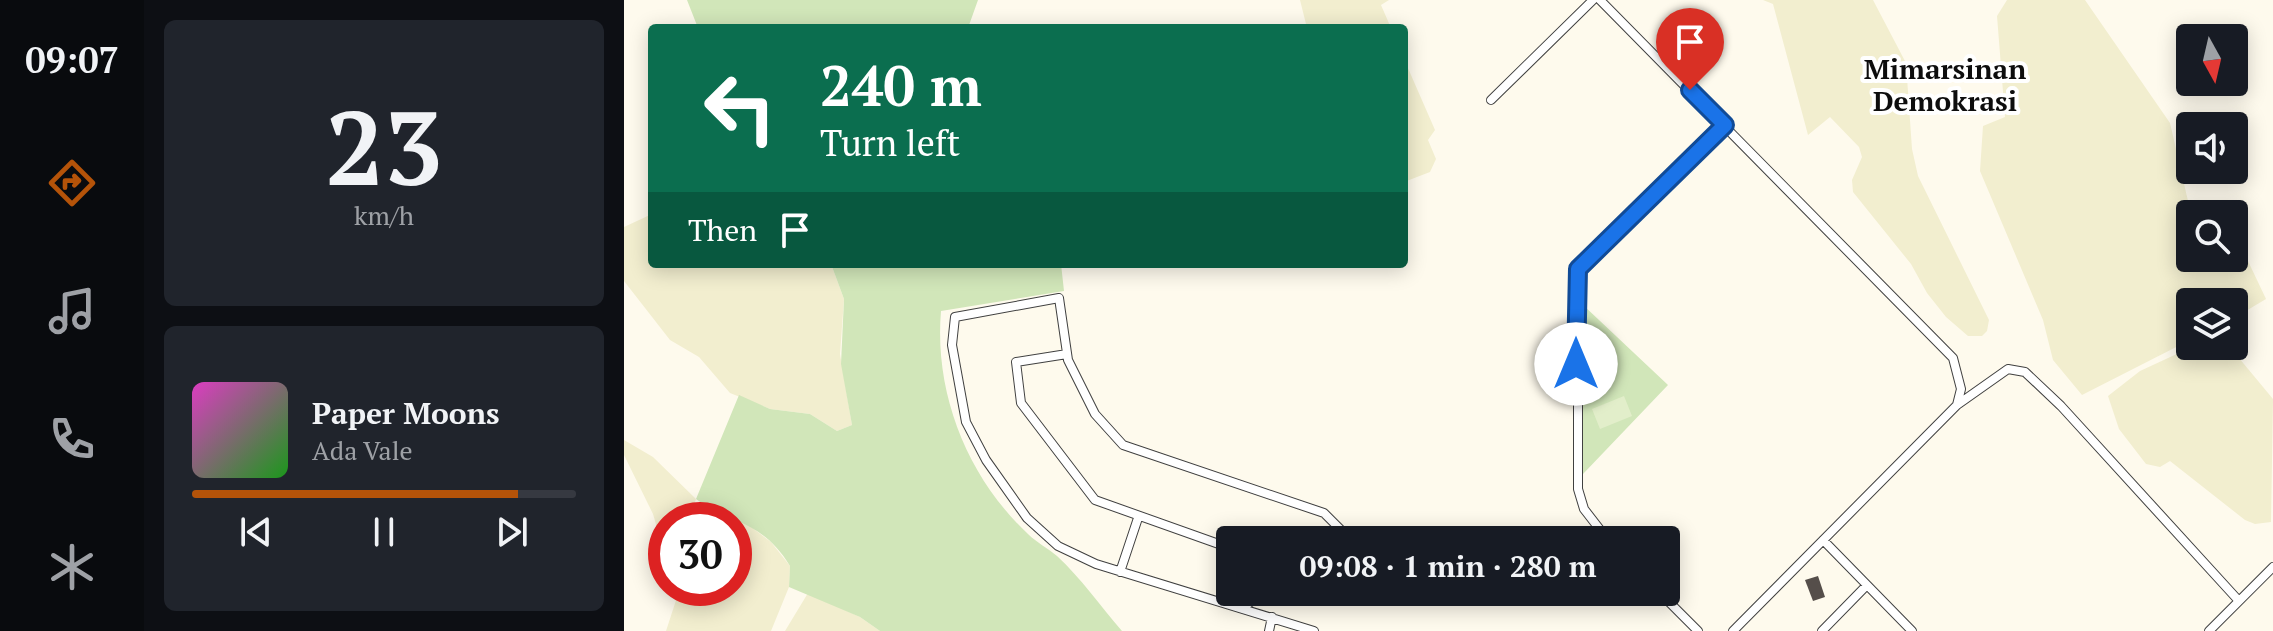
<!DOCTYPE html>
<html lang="en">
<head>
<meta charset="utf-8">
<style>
  :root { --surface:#171b24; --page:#20242c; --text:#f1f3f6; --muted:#9ea1a6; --line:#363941; --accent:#b45309 }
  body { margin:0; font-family:"PT Serif",serif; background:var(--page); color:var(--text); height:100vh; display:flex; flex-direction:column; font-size:30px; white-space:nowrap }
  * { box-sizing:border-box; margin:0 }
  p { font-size:26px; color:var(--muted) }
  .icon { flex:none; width:44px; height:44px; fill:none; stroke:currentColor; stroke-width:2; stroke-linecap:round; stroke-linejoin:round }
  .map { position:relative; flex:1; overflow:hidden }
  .details { display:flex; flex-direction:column; gap:20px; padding:20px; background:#0d0f14; width:480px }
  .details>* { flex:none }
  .guide { position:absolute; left:24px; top:24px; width:760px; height:244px; border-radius:8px; box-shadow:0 4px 20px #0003; background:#0b6e4f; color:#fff; overflow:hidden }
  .needle { width:52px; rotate:172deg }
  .buttons { position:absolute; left:1552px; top:24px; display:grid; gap:16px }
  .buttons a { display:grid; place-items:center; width:72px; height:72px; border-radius:8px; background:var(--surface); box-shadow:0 4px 20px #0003; font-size:40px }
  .speed { position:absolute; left:24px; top:502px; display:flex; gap:16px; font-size:40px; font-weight:700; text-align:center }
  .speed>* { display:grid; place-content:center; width:104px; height:104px; border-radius:50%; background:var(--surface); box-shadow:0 4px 20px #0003; line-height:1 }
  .speed .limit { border:12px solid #d22; background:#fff; color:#111 }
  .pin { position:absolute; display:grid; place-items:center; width:68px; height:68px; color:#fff; margin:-82px -34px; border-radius:50% 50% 50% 0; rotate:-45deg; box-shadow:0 0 8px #0007 }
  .pin .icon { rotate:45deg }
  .me { position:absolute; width:88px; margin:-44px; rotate:0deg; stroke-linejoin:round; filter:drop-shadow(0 0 6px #0008) }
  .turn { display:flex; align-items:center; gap:28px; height:168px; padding:0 40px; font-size:36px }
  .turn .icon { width:104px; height:104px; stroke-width:2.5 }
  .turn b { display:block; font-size:56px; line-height:68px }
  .then { display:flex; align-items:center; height:76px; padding:0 40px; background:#0003; gap:16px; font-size:30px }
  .details .tile { flex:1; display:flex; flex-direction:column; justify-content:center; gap:12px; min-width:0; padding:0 28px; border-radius:12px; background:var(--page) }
  .details .dial { align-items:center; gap:0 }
  .dial b { font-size:104px; line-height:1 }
  .song { display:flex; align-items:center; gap:24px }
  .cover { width:96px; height:96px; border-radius:12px; background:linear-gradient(135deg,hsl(310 70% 55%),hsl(120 70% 35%)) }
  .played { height:8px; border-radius:4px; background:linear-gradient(90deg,var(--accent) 85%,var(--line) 85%) }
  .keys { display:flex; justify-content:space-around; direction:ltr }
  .trip { position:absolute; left:592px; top:526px; width:464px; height:80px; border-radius:8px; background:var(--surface); box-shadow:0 4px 20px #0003; font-weight:700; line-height:80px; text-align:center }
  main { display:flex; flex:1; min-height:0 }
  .menu { display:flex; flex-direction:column; width:144px; justify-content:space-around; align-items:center; background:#090b0e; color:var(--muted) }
  .menu .icon { width:56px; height:56px }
  .menu .active { color:var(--accent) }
  .menu b { font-size:36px; color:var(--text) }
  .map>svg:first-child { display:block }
  .farmland { fill:#f2eecf }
  .green { fill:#d1e6b9 }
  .pitch { fill:#e2eeca }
  .building { fill:#554e4a }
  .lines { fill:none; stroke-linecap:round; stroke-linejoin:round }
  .minor-casing { stroke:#404040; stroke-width:10 }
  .minor { stroke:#fff; stroke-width:8 }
  .route-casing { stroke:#114b97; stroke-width:20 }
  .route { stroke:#1a73e8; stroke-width:14 }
  .labels { text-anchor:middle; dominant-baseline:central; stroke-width:8; stroke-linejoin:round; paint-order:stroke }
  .district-label { font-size:28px; font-weight:bold; fill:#0d0d0d; stroke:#fff }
</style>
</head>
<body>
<main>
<nav class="menu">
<b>09:07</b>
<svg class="icon active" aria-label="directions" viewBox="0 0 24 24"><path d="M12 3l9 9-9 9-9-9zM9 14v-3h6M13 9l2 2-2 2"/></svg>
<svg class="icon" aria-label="music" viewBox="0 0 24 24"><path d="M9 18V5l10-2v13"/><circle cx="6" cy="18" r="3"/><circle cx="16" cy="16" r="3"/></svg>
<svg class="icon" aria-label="phone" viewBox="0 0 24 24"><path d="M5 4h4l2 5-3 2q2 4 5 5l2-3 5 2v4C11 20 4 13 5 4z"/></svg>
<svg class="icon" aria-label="climate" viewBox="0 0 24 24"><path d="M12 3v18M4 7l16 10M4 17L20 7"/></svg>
</nav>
<section class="details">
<div class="tile dial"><b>23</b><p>km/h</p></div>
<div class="tile">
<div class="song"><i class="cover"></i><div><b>Paper Moons</b><p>Ada Vale</p></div></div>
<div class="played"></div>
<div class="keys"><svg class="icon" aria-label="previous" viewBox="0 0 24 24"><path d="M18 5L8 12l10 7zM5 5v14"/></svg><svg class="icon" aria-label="pause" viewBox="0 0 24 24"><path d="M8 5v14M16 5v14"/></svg><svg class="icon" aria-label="next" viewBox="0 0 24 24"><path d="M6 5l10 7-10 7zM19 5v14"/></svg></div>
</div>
</section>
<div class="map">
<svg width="1649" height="631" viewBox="0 0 1649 631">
  <rect width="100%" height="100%" fill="#fefaed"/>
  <path class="farmland" d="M676 0H765L757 5 767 28H683Z
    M1139 0H1249L1282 63 1288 149 1294 176 1365 320 1363 331 1358 336H1344L1322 317 1303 293 1287 264 1229 192 1228 180 1238 157 1235 147 1206 117 1184 135 1149 4Z
    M1383 0H1461L1546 123 1567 214 1566 258H1577L1579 265 1585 258H1610V252L1616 255 1624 261 1642 299 1610 318V302H1566V340L1458 395 1429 360 1419 320 1356 171 1359 126 1381 117 1373 16Z
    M780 59 811 130 804 140 812 159 806 172 780 182Z
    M28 214V264H207L220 299 216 354 228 425 213 431 186 414 146 409 106 393 75 357 46 340 0 281V227Z
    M1570 346H1605L1649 399 1647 522 1631 524 1621 520 1546 461 1536 467 1522 464 1495 429 1484 396 1516 371Z
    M0 440 29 457 72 499 65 520H42V559L29 514 0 455Z
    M80 504 126 526 147 542 166 566 165 587 147 631H42L56 588H110V520H76Z
    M184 593 236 617 256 631H161Z"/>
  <path class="green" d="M63 0H354L344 28H74Z
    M207 264H437L440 291 317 311C310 393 343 477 404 534 413 543 424 548 433 556 457 578 477 607 498 631H256L236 617 165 587 166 566C139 521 108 524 72 499L115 395 146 409 186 414 213 431 228 425 217 364 220 299Z
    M958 304 1044 385 959 474H958Z"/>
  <path class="pitch" d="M1000 396 1008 416 976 429 968 409Z"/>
  <path class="building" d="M1194 576 1201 597 1189 601 1181 580Z"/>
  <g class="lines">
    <g class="minor-casing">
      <path id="minor" d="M976 0 1329 358 1337 389 1333 405 1109 631
        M867 100 969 0
        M443 354 392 362 397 403 471 500 606 548
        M1333 405 1384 369 1401 372 1437 406 1615 601
        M984 540 960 509 954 489V269L1101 125
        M1199 540 1288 631
        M496 572 514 518
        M1035 592 1074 631
        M618 608 641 592
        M645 631 648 617
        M690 631 472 564 434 546 403 518 362 460 342 422 328 345 331 317 435 298 444 360 471 414 499 445 700 513 722 535 715 540
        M1198 631 1243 585
        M1585 631 1649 567"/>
    </g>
    <use href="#minor" class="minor"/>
  </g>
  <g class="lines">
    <g class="route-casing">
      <path id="route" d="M952 364 954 269 1101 125 1066 90"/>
    </g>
    <use href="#route" class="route"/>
  </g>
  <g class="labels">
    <g class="district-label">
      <text x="1321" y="68">Mimarsinan<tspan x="1321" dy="32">Demokrasi</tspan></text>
    </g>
  </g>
</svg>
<div class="buttons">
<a><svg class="needle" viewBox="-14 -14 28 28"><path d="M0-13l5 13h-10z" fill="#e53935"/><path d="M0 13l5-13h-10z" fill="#9ea1a6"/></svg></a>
<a><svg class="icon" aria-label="sound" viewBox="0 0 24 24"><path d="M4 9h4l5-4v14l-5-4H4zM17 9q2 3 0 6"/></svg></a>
<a><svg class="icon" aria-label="search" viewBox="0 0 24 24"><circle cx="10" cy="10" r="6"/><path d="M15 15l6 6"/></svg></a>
<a><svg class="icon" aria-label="layers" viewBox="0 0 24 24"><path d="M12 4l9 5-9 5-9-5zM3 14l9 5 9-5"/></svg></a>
</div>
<div class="speed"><div class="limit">30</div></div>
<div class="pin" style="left:1066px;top:90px;background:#d93025"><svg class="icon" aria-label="arrive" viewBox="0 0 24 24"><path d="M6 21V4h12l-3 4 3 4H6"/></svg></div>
<svg class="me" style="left:952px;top:364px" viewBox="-20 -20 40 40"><circle r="19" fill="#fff"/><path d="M0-13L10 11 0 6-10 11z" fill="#1a73e8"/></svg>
<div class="trip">09:08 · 1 min · 280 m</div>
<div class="guide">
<div class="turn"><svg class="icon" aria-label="left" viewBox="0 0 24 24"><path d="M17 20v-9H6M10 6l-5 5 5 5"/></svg><div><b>240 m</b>Turn left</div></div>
<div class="then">Then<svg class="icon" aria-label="arrive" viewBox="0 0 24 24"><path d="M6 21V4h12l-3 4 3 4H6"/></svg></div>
</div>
</div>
</main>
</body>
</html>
